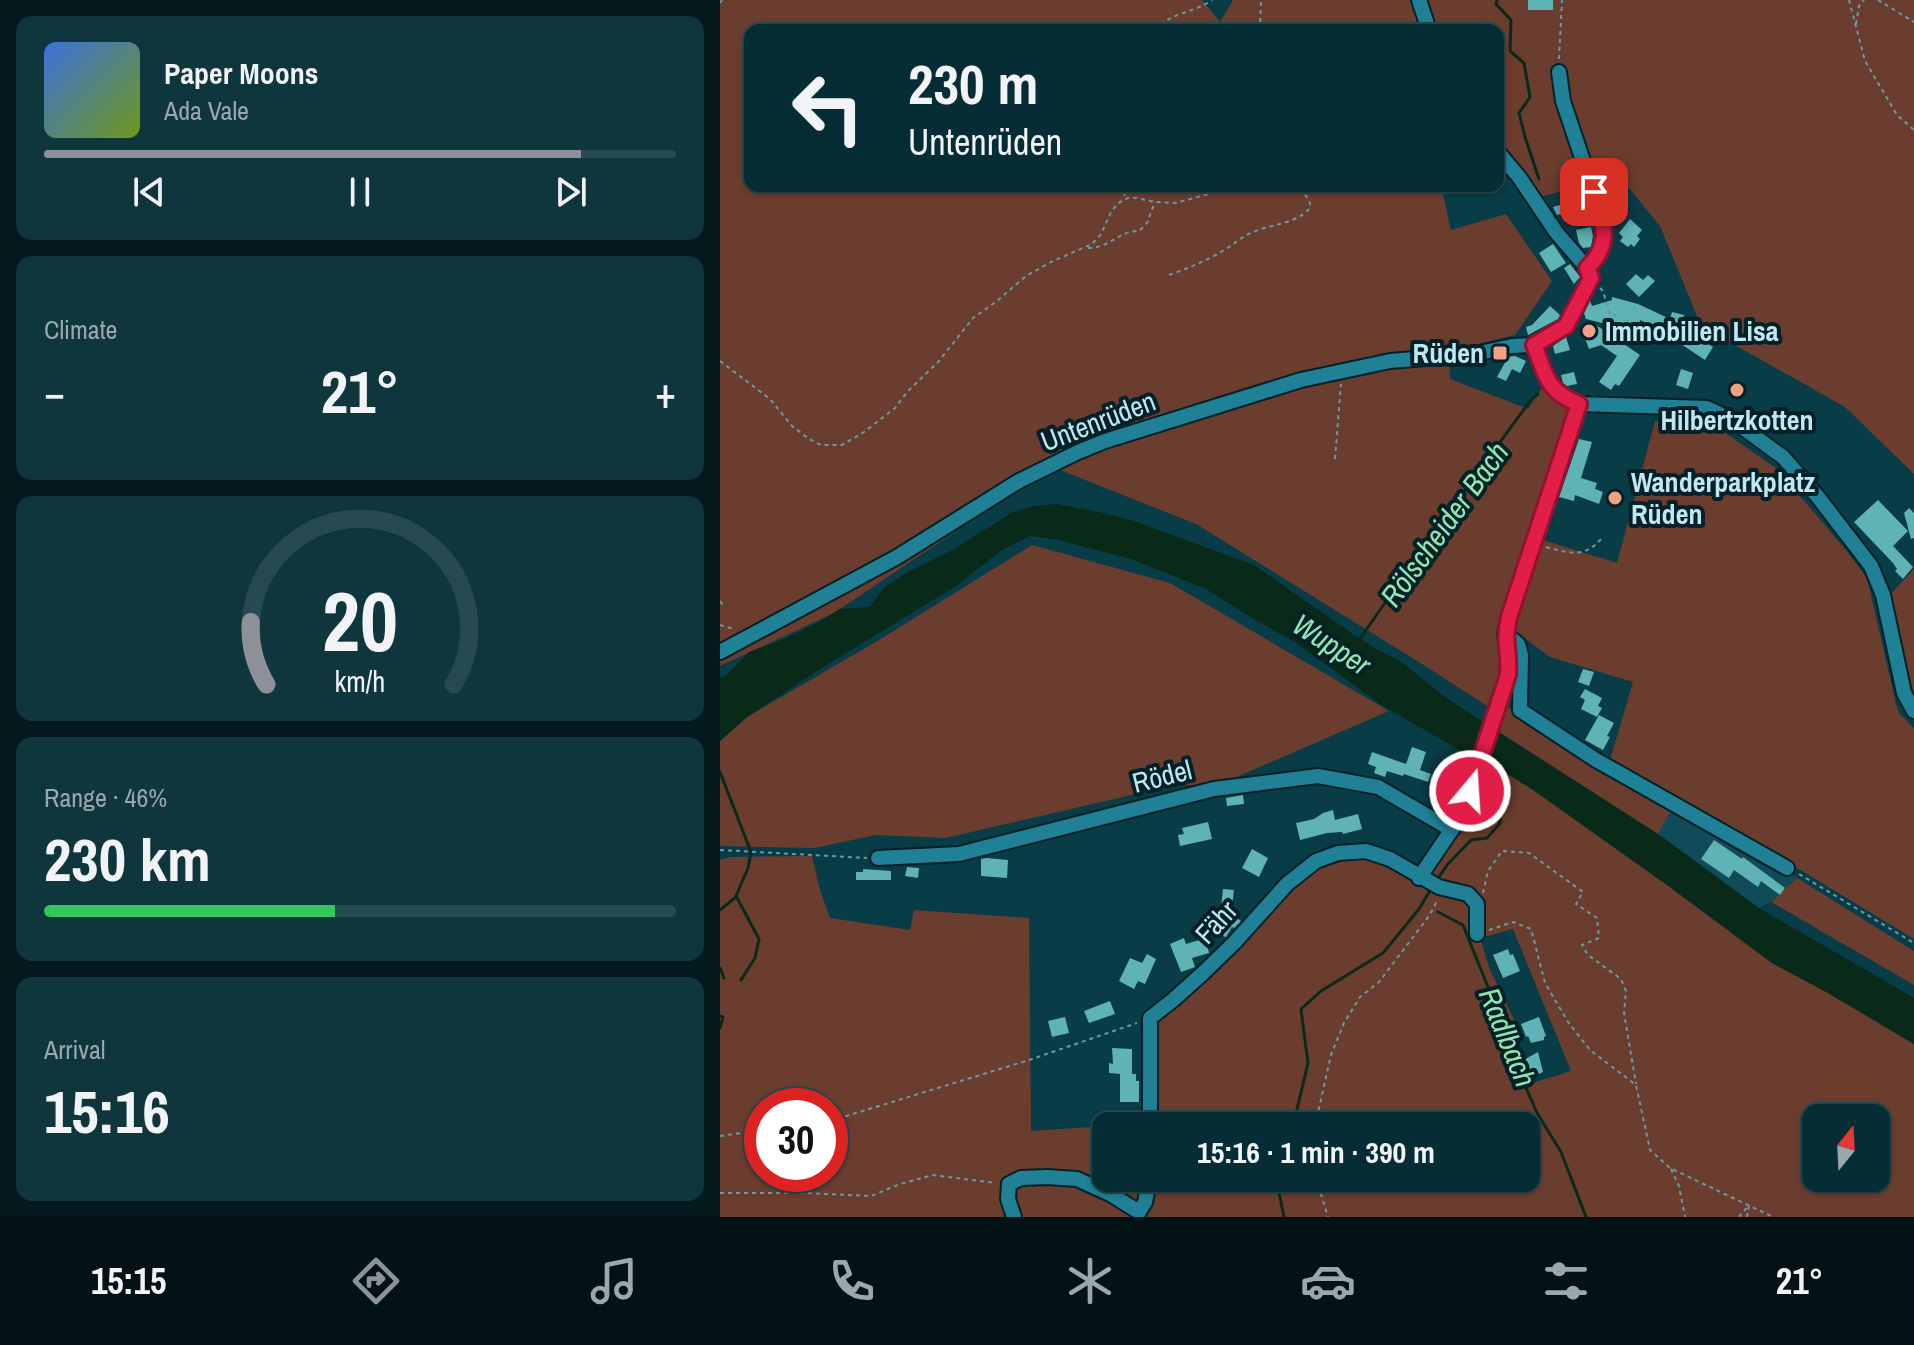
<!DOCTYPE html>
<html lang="en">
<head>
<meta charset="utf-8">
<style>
  :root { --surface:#062d35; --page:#0f353d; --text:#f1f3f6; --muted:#98a8ad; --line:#274950; --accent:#8c9099 }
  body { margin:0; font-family:"Archivo Narrow",sans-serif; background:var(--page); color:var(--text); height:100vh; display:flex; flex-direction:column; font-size:30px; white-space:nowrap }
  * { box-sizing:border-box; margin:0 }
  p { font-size:26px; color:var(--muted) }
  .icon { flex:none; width:44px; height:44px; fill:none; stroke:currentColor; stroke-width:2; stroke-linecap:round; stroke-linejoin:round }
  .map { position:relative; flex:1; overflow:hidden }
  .drawer { display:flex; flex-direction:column; gap:16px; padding:16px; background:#03191d; width:720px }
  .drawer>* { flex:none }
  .banner { position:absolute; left:24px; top:24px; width:760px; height:168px; border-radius:16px; box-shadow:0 2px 6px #0004,0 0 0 2px var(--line); background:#062d35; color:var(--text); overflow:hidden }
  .needle { width:52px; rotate:18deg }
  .tools { position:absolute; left:1082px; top:1104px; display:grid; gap:16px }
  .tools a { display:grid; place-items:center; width:88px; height:88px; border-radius:16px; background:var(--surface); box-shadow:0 2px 6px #0004,0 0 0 2px var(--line); font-size:40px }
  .speed { position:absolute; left:24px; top:1088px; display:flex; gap:16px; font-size:40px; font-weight:700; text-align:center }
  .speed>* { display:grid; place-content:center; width:104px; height:104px; border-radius:50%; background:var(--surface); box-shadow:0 2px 6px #0004,0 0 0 2px var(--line); line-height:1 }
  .speed .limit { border:12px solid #d22; background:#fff; color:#111 }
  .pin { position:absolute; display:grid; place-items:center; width:68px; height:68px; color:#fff; margin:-34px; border-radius:16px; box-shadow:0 4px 12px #0006 }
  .me { position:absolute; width:88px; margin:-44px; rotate:18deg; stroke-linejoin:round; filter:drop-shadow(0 0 6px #0008) }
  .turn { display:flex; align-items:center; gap:28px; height:168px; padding:0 32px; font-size:36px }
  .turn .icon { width:104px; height:104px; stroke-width:2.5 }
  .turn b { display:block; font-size:56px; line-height:68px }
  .big { font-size:60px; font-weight:700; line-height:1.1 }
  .drawer .card { flex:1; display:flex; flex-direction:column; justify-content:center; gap:12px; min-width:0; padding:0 28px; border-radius:16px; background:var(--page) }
  .drawer .dial { align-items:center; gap:0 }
  .dial svg { height:208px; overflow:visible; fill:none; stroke:var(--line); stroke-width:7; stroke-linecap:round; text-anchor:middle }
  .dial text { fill:var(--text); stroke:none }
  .song { display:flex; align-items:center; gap:24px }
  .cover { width:96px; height:96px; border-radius:12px; background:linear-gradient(135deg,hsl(220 70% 55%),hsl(80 70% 35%)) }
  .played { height:8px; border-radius:4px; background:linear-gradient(90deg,var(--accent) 85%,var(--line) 85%) }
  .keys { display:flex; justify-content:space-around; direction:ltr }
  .heat { display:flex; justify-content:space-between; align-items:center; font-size:44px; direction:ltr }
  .charge { height:12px; border-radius:6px; background:linear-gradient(90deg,#34c759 46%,var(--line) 0) }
  .trip { position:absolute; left:372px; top:1112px; width:448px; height:80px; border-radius:16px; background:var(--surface); box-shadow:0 2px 6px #0004,0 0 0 2px var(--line); font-weight:700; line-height:80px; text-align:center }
  .tab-bar { display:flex; height:128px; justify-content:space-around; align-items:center; background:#021215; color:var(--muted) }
  .tab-bar .icon { width:56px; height:56px }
  .tab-bar .current { color:var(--accent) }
  .tab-bar b { font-size:36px; color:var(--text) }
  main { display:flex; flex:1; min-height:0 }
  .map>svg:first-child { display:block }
  .built { fill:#0f4b58 }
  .green { fill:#6b3d2f; fill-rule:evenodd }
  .water { fill:#0a2a19 }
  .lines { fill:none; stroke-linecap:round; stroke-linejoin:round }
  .stream { stroke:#0a2a19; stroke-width:3 }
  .building { fill:#5fb3b4 }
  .minor-casing { stroke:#042127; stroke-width:18 }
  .path { stroke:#6b99a5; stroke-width:2; stroke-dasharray:4 4; stroke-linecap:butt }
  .minor { stroke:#1f8096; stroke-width:14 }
  .route-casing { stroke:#92132f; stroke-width:20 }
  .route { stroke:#e11d48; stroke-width:14 }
  .poi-dot { fill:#f39f86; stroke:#042127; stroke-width:3 }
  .labels { text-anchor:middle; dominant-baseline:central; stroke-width:8; stroke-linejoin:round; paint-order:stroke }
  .poi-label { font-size:28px; font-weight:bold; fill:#bfe8f4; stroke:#042127; text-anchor:start }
  .street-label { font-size:28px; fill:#bfe8f4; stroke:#042127 }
  .water-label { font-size:30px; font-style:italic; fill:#8fe6b2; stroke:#042127 }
</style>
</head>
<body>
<main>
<section class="drawer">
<div class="card">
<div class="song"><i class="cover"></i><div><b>Paper Moons</b><p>Ada Vale</p></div></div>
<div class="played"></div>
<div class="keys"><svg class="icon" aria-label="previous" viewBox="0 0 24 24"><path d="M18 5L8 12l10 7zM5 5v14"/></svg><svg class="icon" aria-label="pause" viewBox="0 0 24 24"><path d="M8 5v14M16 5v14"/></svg><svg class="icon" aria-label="next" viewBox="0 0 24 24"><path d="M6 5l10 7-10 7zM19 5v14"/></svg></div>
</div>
<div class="card"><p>Climate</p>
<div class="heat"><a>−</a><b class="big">21°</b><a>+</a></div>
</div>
<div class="card dial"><svg viewBox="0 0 100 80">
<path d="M14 69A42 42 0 1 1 86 69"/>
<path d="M14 69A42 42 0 0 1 8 45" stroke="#8c9099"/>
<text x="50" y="56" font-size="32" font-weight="700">20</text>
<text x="50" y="72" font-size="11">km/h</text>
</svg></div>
<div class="card"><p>Range · 46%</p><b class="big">230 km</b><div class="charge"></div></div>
<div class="card"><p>Arrival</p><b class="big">15:16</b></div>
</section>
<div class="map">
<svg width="1194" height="1217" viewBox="0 0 1194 1217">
  <rect width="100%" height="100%" fill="#083c47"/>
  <path class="built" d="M952 809 1077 878 1051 902 1039 908 938 834Z"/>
  <path class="green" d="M0 0H482L500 22 513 0H1194V474L1125 407 981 326 940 226 899 176 816 198 778 137V30H30V186H721L731 230 786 214 832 281 795 335 728 351 610 370 360 455 614 376 729 360 730 379 808 409 823 386 851 411 778 635 779 673 767 706 710 669 476 524 335 468 287 497 114 613 0 666Z
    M935 421 983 424 998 428 1056 468 1126 550 1147 578 1176 704 1179 713 1194 728V939L1084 872 890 760 913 682 830 657 792 629 823 540 897 563Z
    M312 545 450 583 669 711 498 785H455L226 838 156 835 94 848 0 846V741L27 717 159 640Z
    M1194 569V696L1192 693 1168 597Z
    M788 707 952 809 938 834 777 731Z
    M770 768 783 771 816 792 947 885 1052 963 1108 993 1194 1044V1217H0V860L10 857 92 856 100 890 110 918 190 930 194 910 309 918 311 1131 386 1126V1178H806V1126H388L422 1124 483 1126 436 1121V1020L594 866 641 856 663 861 700 880 737 831 744 833ZM793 929 851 1071 797 1088 784 1044 802 1036 770 970 760 938ZM42 1106H110V1174H42ZM1096 1118H1156V1178H1096Z
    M1077 878 1194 951V985L1051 902Z"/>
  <path class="water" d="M337 504 383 513 414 521 534 565 633 634 658 650 679 660 725 697 757 718 938 834 1039 908 1194 998V1044L1108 993 1052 963 947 885 816 792 783 771 770 768 660 704 578 644 532 618 486 589 411 559 338 540 310 536 282 550 236 586 105 666 27 717 0 741V677L5 676 29 652 64 639 103 620 119 609 149 607 165 587 188 572 229 552 293 512 313 506Z"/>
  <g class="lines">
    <path class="stream" d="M777 0 776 4 791 20 790 51 804 63 810 97 799 113 805 137 819 179
      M639 640 716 530 810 401 818 394
      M0 772 31 852 28 868 16 896 39 939 35 958 21 980
      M717 880 727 865 751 840 767 838 780 823 785 771
      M0 910 16 897
      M718 912 743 925 776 1007 796 1065 817 1113 841 1152 866 1217
      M0 968 4 978
      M0 1016 3 1017 0 1028
      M571 1126 574 1122 588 1063 581 1009 601 991 663 953 699 909 711 889
      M556 1178 564 1217"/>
  </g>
  <path class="building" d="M808 0H833V10H808Z
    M863 194 868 208 837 215 833 207 857 200 856 196Z
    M894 200 904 210 897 217 888 205Z
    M910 219 922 230 917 236 920 239 914 247 911 244 908 247 900 241 903 237 899 233Z
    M871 227 873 236 871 247 863 248 859 243 856 230Z
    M833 244 846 263 831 272 819 253Z
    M850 264 860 277 854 284 844 268Z
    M916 274 923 280 928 275 935 281 919 297 906 284Z
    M892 297 918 304 950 319 952 312 964 315 962 324 976 333 974 335 993 347 985 360 961 344 962 340 945 328 944 331 920 320 918 332 866 319 864 313 870 301 872 306 892 300Z
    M830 306 840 315 838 319 808 335 806 327 812 325Z
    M876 325 920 355 899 386 895 384 891 390 879 382 897 356 881 345 869 349 863 333V329Z
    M846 337 850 350 835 354 833 346Z
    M795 356 806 361 800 373 792 369 786 381 777 377 788 357Z
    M961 369 973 373 968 389 956 385Z
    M854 372 857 384 847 386 843 383 841 375Z
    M859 439 872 442 861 478 877 483 875 489 883 492 879 504 855 495 854 501 839 497Z
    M1158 500 1188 531 1173 546 1193 567 1183 579 1175 571 1177 569 1173 563 1134 522Z
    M1189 508 1194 513V538L1191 539 1184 513Z
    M863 669 874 672 869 686 858 682Z
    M865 689 882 698 878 706 882 708 877 717 861 709 865 700 860 697Z
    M879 715 894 723 887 736 890 737 883 750 865 740Z
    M692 747 706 752 700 770 711 774 708 782 684 774 683 776 667 771 665 777 654 773 656 767 648 764 652 752 686 764Z
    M523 795 524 804 507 806 506 798Z
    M613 810 615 820 638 814 642 829 623 834 622 832 607 833 580 840 576 823 594 819 603 813Z
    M488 822 492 839 460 846 458 835 464 834 462 828Z
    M994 840 1022 859 1023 857 1065 888 1060 895 1041 881 1038 887 1014 870 1009 878 981 859Z
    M532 849 548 858 539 877 522 868Z
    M267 858 288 860 287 878 261 876V859Z
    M187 867 199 868 198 878 185 876Z
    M143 869 171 871V880H136V872H143Z
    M503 889 514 890 511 914 518 917V919L521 921 514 928 512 927 506 937 487 931 494 914 500 915Z
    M464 938 466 944 486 938 489 953 472 958 475 967 461 972 450 944Z
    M788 949 790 955 793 954 800 971 783 978 773 955Z
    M427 954 436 959 425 984 418 981 414 989 399 981 410 958 422 963Z
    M390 1001 395 1014 369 1023 364 1011Z
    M345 1017 349 1033 332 1037 328 1021Z
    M819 1017 826 1036 824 1037V1040L811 1043 808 1036 806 1037 801 1024Z
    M392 1048 412 1049V1074H416V1081H419V1102H400V1074L389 1073V1063L393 1064Z
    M818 1052 823 1072 809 1079 800 1062Z"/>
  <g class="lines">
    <g class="minor-casing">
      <path id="minor" d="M699 0 709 30
        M839 72 843 101 882 218C886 238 883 254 867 268
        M814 345C826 375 826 391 859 404L987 408 1011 419 1063 457 1098 497 1151 566 1163 595 1184 693 1194 711
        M785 633 798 644 801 655 800 710 876 760 1067 868
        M0 652 177 557 299 481 358 452 385 441 581 380 670 361 755 354 792 346 814 345 846 326 871 278 867 268 836 232 799 177 778 152
        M158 858 239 854 494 789 598 776 658 787 732 830
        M699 878 741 816 788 675 789 668 785 633 789 617 859 404
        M430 1126V1018L453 1000 483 973 514 943 567 884 596 861 618 853 646 851 670 859 719 887 748 894 757 904V934
        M294 1217 288 1199 289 1184 301 1178 327 1177 357 1179 392 1195 419 1212 425 1202 430 1178"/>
    </g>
    <path class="path" d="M1129 0 1145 61 1177 115 1194 130
      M1158 0 1194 22
      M0 3 2 0
      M1136 24 1139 6 1144 0
      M435 30C449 13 474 13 492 0
      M540 30 541 0
      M839 59 842 0
      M398 186 407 198
      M368 248C390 248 400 230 419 231L427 223 435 202
      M449 275C469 268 488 260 506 249 515 243 523 236 533 232 552 224 576 224 590 208 591 196 581 192 573 186
      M880 288 883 291 890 315H897
      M0 361 50 399 72 426 89 439 101 445H122L144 432 175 408 188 391 219 361 253 318 277 301 306 276 331 262 372 244 381 234 392 210 400 202 408 198H417L435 202 455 203 519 186
      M615 459 621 384
      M826 547C850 553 864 559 882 538
      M0 601 2 604 0 607
      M0 625 14 629
      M0 850 147 858
      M1079 874 1194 943
      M763 893 768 871 782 851 809 853 863 892 856 904 877 918 879 938 862 945 868 955 901 979 906 991 904 1013 916 1084
      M769 930 793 922 811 929 825 983 848 1022 870 1050 916 1085 930 1150 950 1168 1053 1217
      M110 1121 306 1061 417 1023
      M595 1126 611 1055 624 1023 640 997 659 982 709 916 717 901
      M0 1136 42 1130
      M951 1169 959 1186 965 1217
      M596 1178 608 1217
      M0 1193H84L151 1196 180 1184 213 1175 276 1183
      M1019 1217 1029 1205 1027 1217"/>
    <use href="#minor" class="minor"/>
  </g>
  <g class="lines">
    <g class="route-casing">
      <path id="route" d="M750 791 788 675C790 654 783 641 789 617L859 404C826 391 826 375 814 345L846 326 871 278 867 268C893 244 883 221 874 192"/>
    </g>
    <use href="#route" class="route"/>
  </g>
  <g class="poi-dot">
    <circle cx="869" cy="331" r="8"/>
    <rect x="772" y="345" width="16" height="16" rx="4"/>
    <circle cx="1017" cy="390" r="8"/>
    <circle cx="895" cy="498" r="8"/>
  </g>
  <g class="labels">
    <g class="poi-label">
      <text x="885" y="331">Immobilien Lisa</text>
      <text x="764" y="353" text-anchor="end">Rüden</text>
      <text x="1017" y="420" text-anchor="middle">Hilbertzkotten</text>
      <text x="911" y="482">Wanderparkplatz<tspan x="911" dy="32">Rüden</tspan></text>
    </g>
    <g class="street-label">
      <text transform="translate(378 421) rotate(-21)">Untenrüden</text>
      <text transform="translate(442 776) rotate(-14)">Rödel</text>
      <text transform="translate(496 922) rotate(-47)">Fähr</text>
    </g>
    <g class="water-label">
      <text transform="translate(724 524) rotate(-54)">Rölscheider Bach</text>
      <text transform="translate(612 644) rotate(33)">Wupper</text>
      <text transform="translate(788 1037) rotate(68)">Radlbach</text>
    </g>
  </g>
</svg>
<div class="tools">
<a><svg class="needle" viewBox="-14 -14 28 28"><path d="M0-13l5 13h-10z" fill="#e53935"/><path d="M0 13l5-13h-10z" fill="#98a8ad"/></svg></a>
</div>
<div class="speed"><div class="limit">30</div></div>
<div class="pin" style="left:874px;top:192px;background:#d93025"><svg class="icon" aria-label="arrive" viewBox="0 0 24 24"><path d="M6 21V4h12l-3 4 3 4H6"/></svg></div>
<svg class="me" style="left:750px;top:791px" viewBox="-20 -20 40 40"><circle r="17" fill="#e11d48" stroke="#fff" stroke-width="3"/><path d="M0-11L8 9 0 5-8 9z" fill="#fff"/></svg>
<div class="trip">15:16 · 1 min · 390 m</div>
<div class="banner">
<div class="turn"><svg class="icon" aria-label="left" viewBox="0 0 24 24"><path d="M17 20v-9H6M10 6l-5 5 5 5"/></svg><div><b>230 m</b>Untenrüden</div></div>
</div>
</div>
</main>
<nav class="tab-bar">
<b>15:15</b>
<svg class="icon current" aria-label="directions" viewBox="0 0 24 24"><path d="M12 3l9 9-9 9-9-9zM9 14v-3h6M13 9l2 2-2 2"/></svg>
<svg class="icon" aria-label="music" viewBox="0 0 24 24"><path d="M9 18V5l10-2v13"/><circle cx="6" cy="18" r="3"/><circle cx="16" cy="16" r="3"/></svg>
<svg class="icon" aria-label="phone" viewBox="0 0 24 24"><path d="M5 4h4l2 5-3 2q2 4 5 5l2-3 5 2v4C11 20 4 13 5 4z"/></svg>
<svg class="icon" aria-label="climate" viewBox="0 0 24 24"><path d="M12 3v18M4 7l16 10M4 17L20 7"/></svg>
<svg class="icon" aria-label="car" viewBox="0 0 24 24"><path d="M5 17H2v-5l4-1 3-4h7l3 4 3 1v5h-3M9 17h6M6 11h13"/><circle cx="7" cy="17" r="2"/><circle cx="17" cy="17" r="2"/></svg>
<svg class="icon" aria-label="filters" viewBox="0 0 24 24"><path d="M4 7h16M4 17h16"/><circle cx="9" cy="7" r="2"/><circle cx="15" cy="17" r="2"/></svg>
<b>21°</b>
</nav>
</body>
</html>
